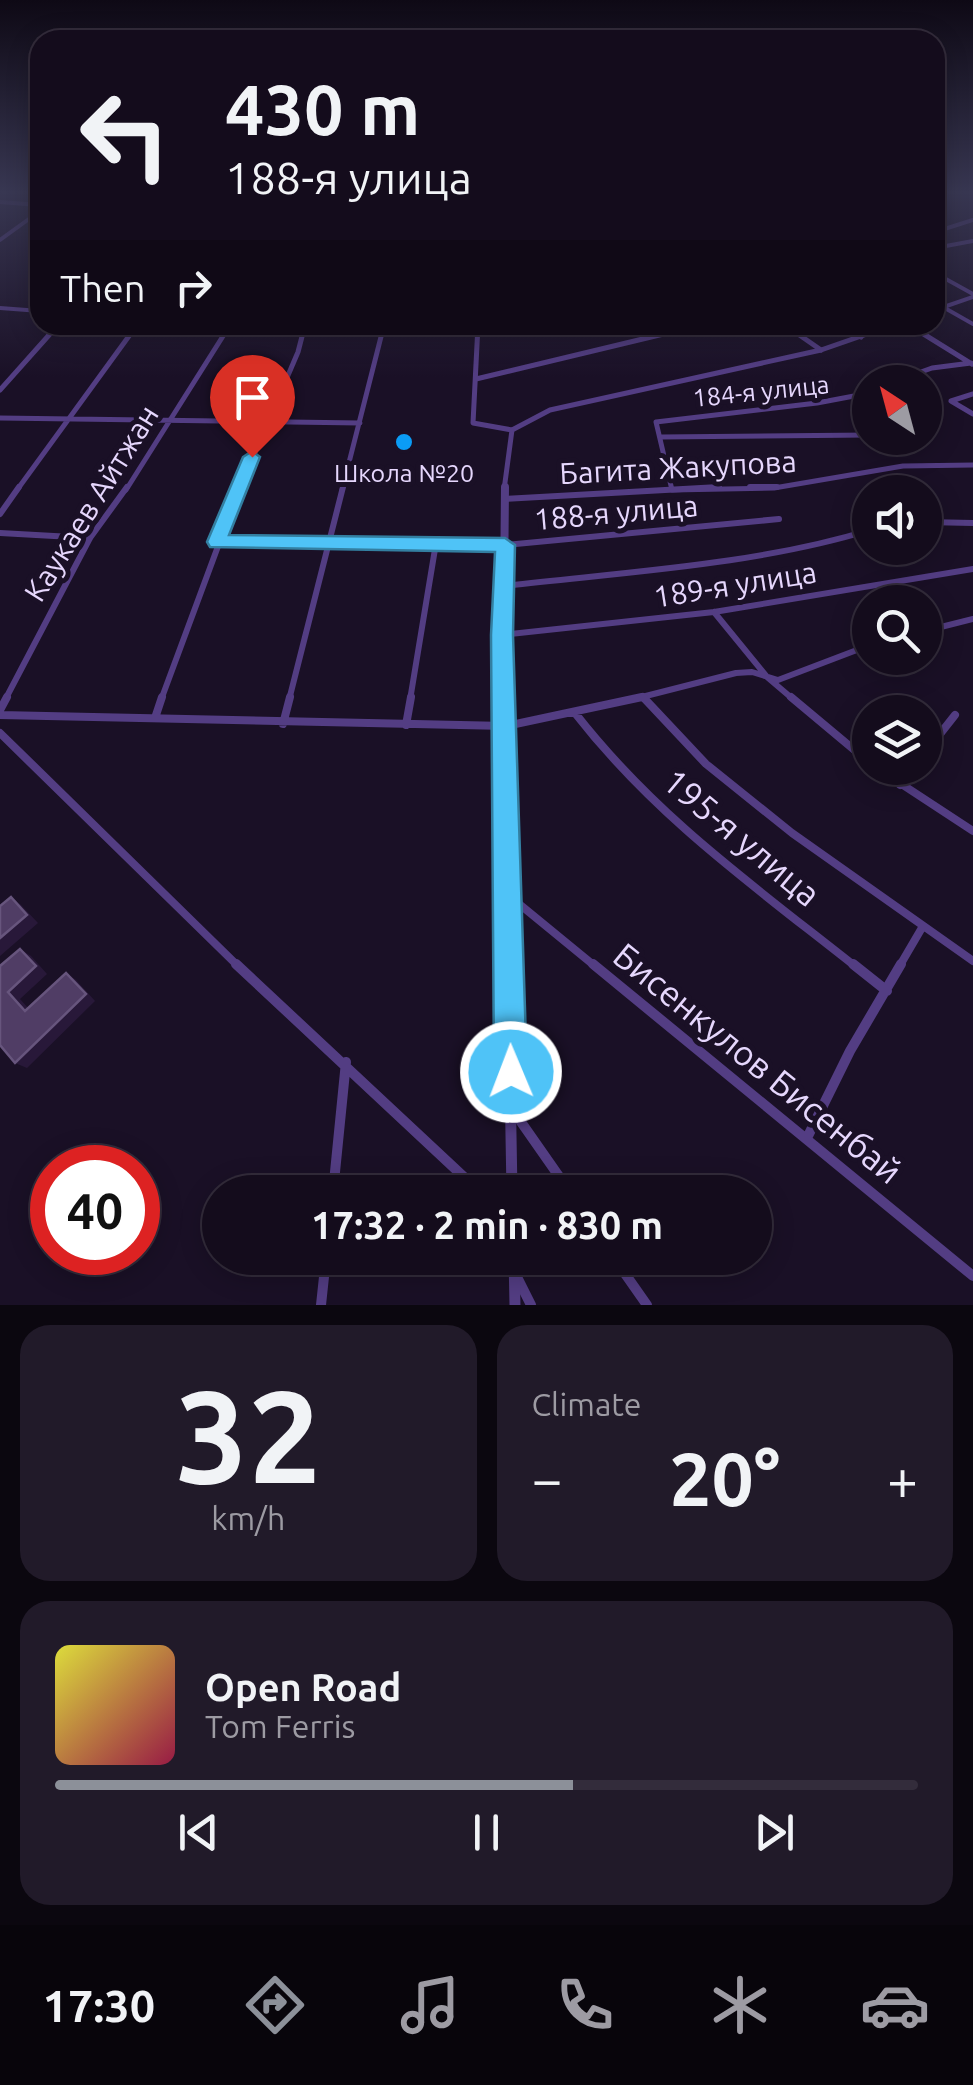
<!DOCTYPE html>
<html lang="en">
<head>
<meta charset="utf-8">
<style>
  :root { --surface:#140c1c; --page:#211a29; --text:#f1f3f6; --muted:#9d9ba3; --line:#332c3b; --accent:#8c9099 }
  body { margin:0; font-family:Ubuntu,sans-serif; background:var(--page); color:var(--text); height:100vh; display:flex; flex-direction:column; font-size:38px; white-space:nowrap }
  * { box-sizing:border-box; margin:0 }
  p { font-size:32px; color:var(--muted) }
  .icon { flex:none; width:55px; height:55px; fill:none; stroke:currentColor; stroke-width:2; stroke-linecap:round; stroke-linejoin:round }
  .map { position:relative; height:1305px; overflow:hidden }
  .drawer { display:flex; flex-direction:column; gap:20px; padding:20px; background:#0b070f; flex:1 }
  .drawer>* { flex:none }
  .hud { position:absolute; left:30px; top:30px; width:915px; height:305px; border-radius:30px; box-shadow:0 5px 25px #0003,0 0 0 2px var(--line); background:#140c1c; color:var(--text); overflow:hidden }
  .needle { width:65px; rotate:324deg }
  .buttons { position:absolute; left:852px; top:365px; display:grid; gap:20px }
  .buttons a { display:grid; place-items:center; width:90px; height:90px; border-radius:50%; background:var(--surface); box-shadow:0 5px 25px #0003,0 0 0 2px var(--line); font-size:50px }
  .speed { position:absolute; left:30px; top:1145px; display:flex; gap:20px; font-size:50px; font-weight:700; text-align:center }
  .speed>* { display:grid; place-content:center; width:130px; height:130px; border-radius:50%; background:var(--surface); box-shadow:0 5px 25px #0003,0 0 0 2px var(--line); line-height:1 }
  .speed .limit { border:15px solid #d22; background:#fff; color:#111 }
  .pin { position:absolute; display:grid; place-items:center; width:85px; height:85px; color:#fff; margin:-102px -42px; border-radius:50% 50% 50% 0; rotate:-45deg; box-shadow:0 0 10px #0007 }
  .pin .icon { rotate:45deg }
  .me { position:absolute; width:110px; margin:-55px; rotate:359deg; stroke-linejoin:round; filter:drop-shadow(0 0 8px #0008) }
  .turn { display:flex; align-items:center; gap:35px; height:210px; padding:0 30px; font-size:45px }
  .turn .icon { width:130px; height:130px; stroke-width:2.5 }
  .turn b { display:block; font-size:70px; line-height:85px }
  .then { display:flex; align-items:center; height:95px; padding:0 30px; background:#0003; gap:20px; font-size:38px }
  .big { font-size:75px; font-weight:700; line-height:1.1 }
  .drawer .widget { flex:1; display:flex; flex-direction:column; justify-content:center; gap:15px; min-width:0; padding:0 35px; border-radius:30px; background:var(--page) }
  .drawer .dial { align-items:center; gap:0 }
  .dial b { font-size:130px; line-height:1 }
  .song { display:flex; align-items:center; gap:30px }
  .cover { width:120px; height:120px; border-radius:15px; background:linear-gradient(135deg,hsl(60 70% 55%),hsl(340 70% 35%)) }
  .played { height:10px; border-radius:5px; background:linear-gradient(90deg,var(--accent) 60%,var(--line) 60%) }
  .keys { display:flex; justify-content:space-around; direction:ltr }
  .heat { display:flex; justify-content:space-between; align-items:center; font-size:55px; direction:ltr }
  .drawer .tiles { flex:1; display:grid; gap:20px; grid-template-columns:1fr 1fr }
  .widget:last-child { grid-column:span 2 }
  .trip { position:absolute; left:202px; top:1175px; width:570px; height:100px; border-radius:50px; background:var(--surface); box-shadow:0 5px 25px #0003,0 0 0 2px var(--line); font-weight:700; line-height:100px; text-align:center }
  .menu { display:flex; height:160px; justify-content:space-around; align-items:center; background:#08050b; color:var(--muted) }
  .menu .icon { width:70px; height:70px }
  .menu .selected { color:var(--accent) }
  .menu b { font-size:45px; color:var(--text) }
  .map>svg:first-child { display:block }
  .lines { fill:none; stroke-linecap:round; stroke-linejoin:round }
  .minor-far4 { stroke:#533d83; stroke-width:4 }
  .minor-far3 { stroke:#533d83; stroke-width:5 }
  .minor-far2 { stroke:#533d83; stroke-width:6 }
  .minor-far1 { stroke:#533d83; stroke-width:8 }
  .minor { stroke:#533d83; stroke-width:10 }
  .tertiary-far4 { stroke:#533d83; stroke-width:4 }
  .tertiary-far3 { stroke:#533d83; stroke-width:5 }
  .tertiary-far2 { stroke:#533d83; stroke-width:8 }
  .tertiary-far1 { stroke:#533d83; stroke-width:9 }
  .tertiary { stroke:#533d83; stroke-width:11 }
  .shaded-wall { fill:#281839 }
  .building { fill:#503d65; stroke:#67557d; stroke-width:2.5 }
  .route { fill:#4fc3f7; stroke:#337fa1; stroke-width:2.5 }
  .poi-dot { fill:#0b9cf5; stroke:#1a1026; stroke-width:4 }
  .labels { text-anchor:middle; dominant-baseline:central; stroke-width:10; stroke-linejoin:round; paint-order:stroke }
  .far-street-label { font-size:25px; fill:#e6d7fd; stroke:#1a1026 }
  .far-poi-label { font-size:25px; fill:#e6d7fd; stroke:#1a1026 }
  .street-label { font-size:30px; fill:#e6d7fd; stroke:#1a1026 }
  .near-street-label { font-size:35px; fill:#e6d7fd; stroke:#1a1026 }
</style>
</head>
<body>
<div class="map">
<svg width="973" height="1305" viewBox="0 0 973 1305">
  <rect width="100%" height="100%" fill="#1a1026"/>
  <g class="lines">
    <path class="minor-far4" d="M935 196 942 194
      M0 202 40 205
      M935 220 943 224
      M935 232 973 220
      M0 240 40 211
      M935 248 973 241
      M943 307 973 324
      M0 308 40 311"/>
    <path class="minor-far3" d="M478 325 473 423 512 430
      M785 325 821 350
      M843 325 861 337
      M909 325 972 364
      M478 332 508 325
      M476 379 701 325
      M893 382 932 368 971 363
      M0 390 58 325
      M951 401 973 414
      M951 401 973 394
      M0 418 360 423
      M661 437 869 435
      M17 490 137 325
      M126 490 230 325
      M239 490 298 352 305 325
      M342 490 384 325
      M672 490 656 422 817 403 870 393
      M672 490 774 488 903 466 973 465"/>
    <path class="minor-far2" d="M750 487H777
      M504 499 719 487
      M0 514 19 487
      M925 522 973 523
      M0 533 90 538
      M217 542 505 545 779 519
      M504 586C623 572 756 565 870 530
      M714 612 767 677 794 700
      M925 631 973 619
      M502 635 714 612 973 569
      M5 700 90 538 127 487
      M161 700 240 487
      M289 700 343 487
      M410 700 436 543
      M630 700 736 673 752 672 778 680 870 645"/>
    <path class="minor-far1" d="M643 697 706 764 792 833 973 961
      M791 697 870 763
      M0 710 7 697
      M575 713C656 817 754 886 856 967
      M0 715 506 726 642 697
      M155 718 162 697
      M283 724 290 697
      M406 725 411 697
      M0 733 239 967
      M925 753 955 715
      M877 768 973 831
      M900 785 914 768
      M507 894 596 967
      M899 967 923 926"/>
    <path class="minor" d="M236 964 480 1192
      M593 964 973 1276
      M853 964 887 991
      M512 1109 570 1192
      M807 1138 850 1051 901 964
      M333 1192 346 1062
      M614 1258 647 1305
      M518 1279 531 1305
      M321 1305 326 1258"/>
    <path class="tertiary-far4" d="M935 273 973 294
      M935 310 973 297"/>
    <path class="tertiary-far3" d="M504 490 512 430 550 410 821 350 893 325"/>
    <path class="tertiary-far2" d="M503 700 505 487"/>
    <path class="tertiary-far1" d="M503 697 508 967"/>
    <path class="tertiary" d="M508 964 512 1192
      M514 1258 515 1305"/>
  </g>
  <path class="shaded-wall" d="M11 897 21 905 38 923 0 956V938Z
    M20 949 31 956 47 974 20 999 36 1017 25 1011 8 992Z
    M66 973 76 980 95 1001 27 1068 15 1063Z"/>
  <path class="building" d="M11 897 27 915 0 938V906Z
    M20 949 36 966 8 992 25 1011 66 973 86 994 15 1063 0 1045V966Z"/>
  <linearGradient id="sky" x2="0" y2="1"><stop stop-color="#0e0915"/><stop offset="0.51" stop-color="#383752"/><stop offset="1" stop-color="#383752" stop-opacity="0"/></linearGradient>
  <rect width="973" height="377" fill="url(#sky)"/>
  <path class="route" d="M252 451 260 457 229 535 505 538 515 545 513 635 527 1072 522 1084 511 1089 499 1084 494 1072 491 635 495 552 210 547 207 542 243 457Z"/>
  <circle class="poi-dot" cx="404" cy="442" r="10"/>
  <g class="labels">
    <g class="far-street-label">
      <text transform="translate(761 391) rotate(-6)">184-я улица</text>
    </g>
    <g class="far-poi-label">
      <text x="404" y="473">Школа №20</text>
    </g>
    <g class="street-label">
      <text transform="translate(678 467) rotate(-3)">Багита Жакупова</text>
      <text transform="translate(91 503) rotate(-58)">Каукаев Айтжан</text>
      <text transform="translate(616 512) rotate(-5)">188-я улица</text>
      <text transform="translate(735 584) rotate(-9)">189-я улица</text>
    </g>
    <g class="near-street-label">
      <text transform="translate(742 837) rotate(40)">195-я улица</text>
      <text transform="translate(758 1063) rotate(39)">Бисенкулов Бисенбай</text>
    </g>
  </g>
</svg>
<div class="buttons">
<a><svg class="needle" viewBox="-14 -14 28 28"><path d="M0-13l5 13h-10z" fill="#e53935"/><path d="M0 13l5-13h-10z" fill="#9d9ba3"/></svg></a>
<a><svg class="icon" aria-label="sound" viewBox="0 0 24 24"><path d="M4 9h4l5-4v14l-5-4H4zM17 9q2 3 0 6"/></svg></a>
<a><svg class="icon" aria-label="search" viewBox="0 0 24 24"><circle cx="10" cy="10" r="6"/><path d="M15 15l6 6"/></svg></a>
<a><svg class="icon" aria-label="layers" viewBox="0 0 24 24"><path d="M12 4l9 5-9 5-9-5zM3 14l9 5 9-5"/></svg></a>
</div>
<div class="speed"><div class="limit">40</div></div>
<div class="pin" style="left:252px;top:457px;background:#d93025"><svg class="icon" aria-label="arrive" viewBox="0 0 24 24"><path d="M6 21V4h12l-3 4 3 4H6"/></svg></div>
<svg class="me" style="left:511px;top:1072px" viewBox="-20 -20 40 40"><circle r="17" fill="#4fc3f7" stroke="#fff" stroke-width="3"/><path d="M0-11L8 9 0 5-8 9z" fill="#fff"/></svg>
<div class="trip">17:32 · 2 min · 830 m</div>
<div class="hud">
<div class="turn"><svg class="icon" aria-label="left" viewBox="0 0 24 24"><path d="M17 20v-9H6M10 6l-5 5 5 5"/></svg><div><b>430 m</b>188-я улица</div></div>
<div class="then">Then<svg class="icon" aria-label="right" viewBox="0 0 24 24"><path d="M7 20v-9h11M14 6l5 5-5 5"/></svg></div>
</div>
</div>
<section class="drawer">
<div class="tiles">
<div class="widget dial"><b>32</b><p>km/h</p></div>
<div class="widget"><p>Climate</p>
<div class="heat"><a>−</a><b class="big">20°</b><a>+</a></div>
</div>
<div class="widget">
<div class="song"><i class="cover"></i><div><b>Open Road</b><p>Tom Ferris</p></div></div>
<div class="played"></div>
<div class="keys"><svg class="icon" aria-label="previous" viewBox="0 0 24 24"><path d="M18 5L8 12l10 7zM5 5v14"/></svg><svg class="icon" aria-label="pause" viewBox="0 0 24 24"><path d="M8 5v14M16 5v14"/></svg><svg class="icon" aria-label="next" viewBox="0 0 24 24"><path d="M6 5l10 7-10 7zM19 5v14"/></svg></div>
</div>
</div>
</section>
<nav class="menu">
<b>17:30</b>
<svg class="icon selected" aria-label="directions" viewBox="0 0 24 24"><path d="M12 3l9 9-9 9-9-9zM9 14v-3h6M13 9l2 2-2 2"/></svg>
<svg class="icon" aria-label="music" viewBox="0 0 24 24"><path d="M9 18V5l10-2v13"/><circle cx="6" cy="18" r="3"/><circle cx="16" cy="16" r="3"/></svg>
<svg class="icon" aria-label="phone" viewBox="0 0 24 24"><path d="M5 4h4l2 5-3 2q2 4 5 5l2-3 5 2v4C11 20 4 13 5 4z"/></svg>
<svg class="icon" aria-label="climate" viewBox="0 0 24 24"><path d="M12 3v18M4 7l16 10M4 17L20 7"/></svg>
<svg class="icon" aria-label="car" viewBox="0 0 24 24"><path d="M5 17H2v-5l4-1 3-4h7l3 4 3 1v5h-3M9 17h6M6 11h13"/><circle cx="7" cy="17" r="2"/><circle cx="17" cy="17" r="2"/></svg>
</nav>
</body>
</html>
